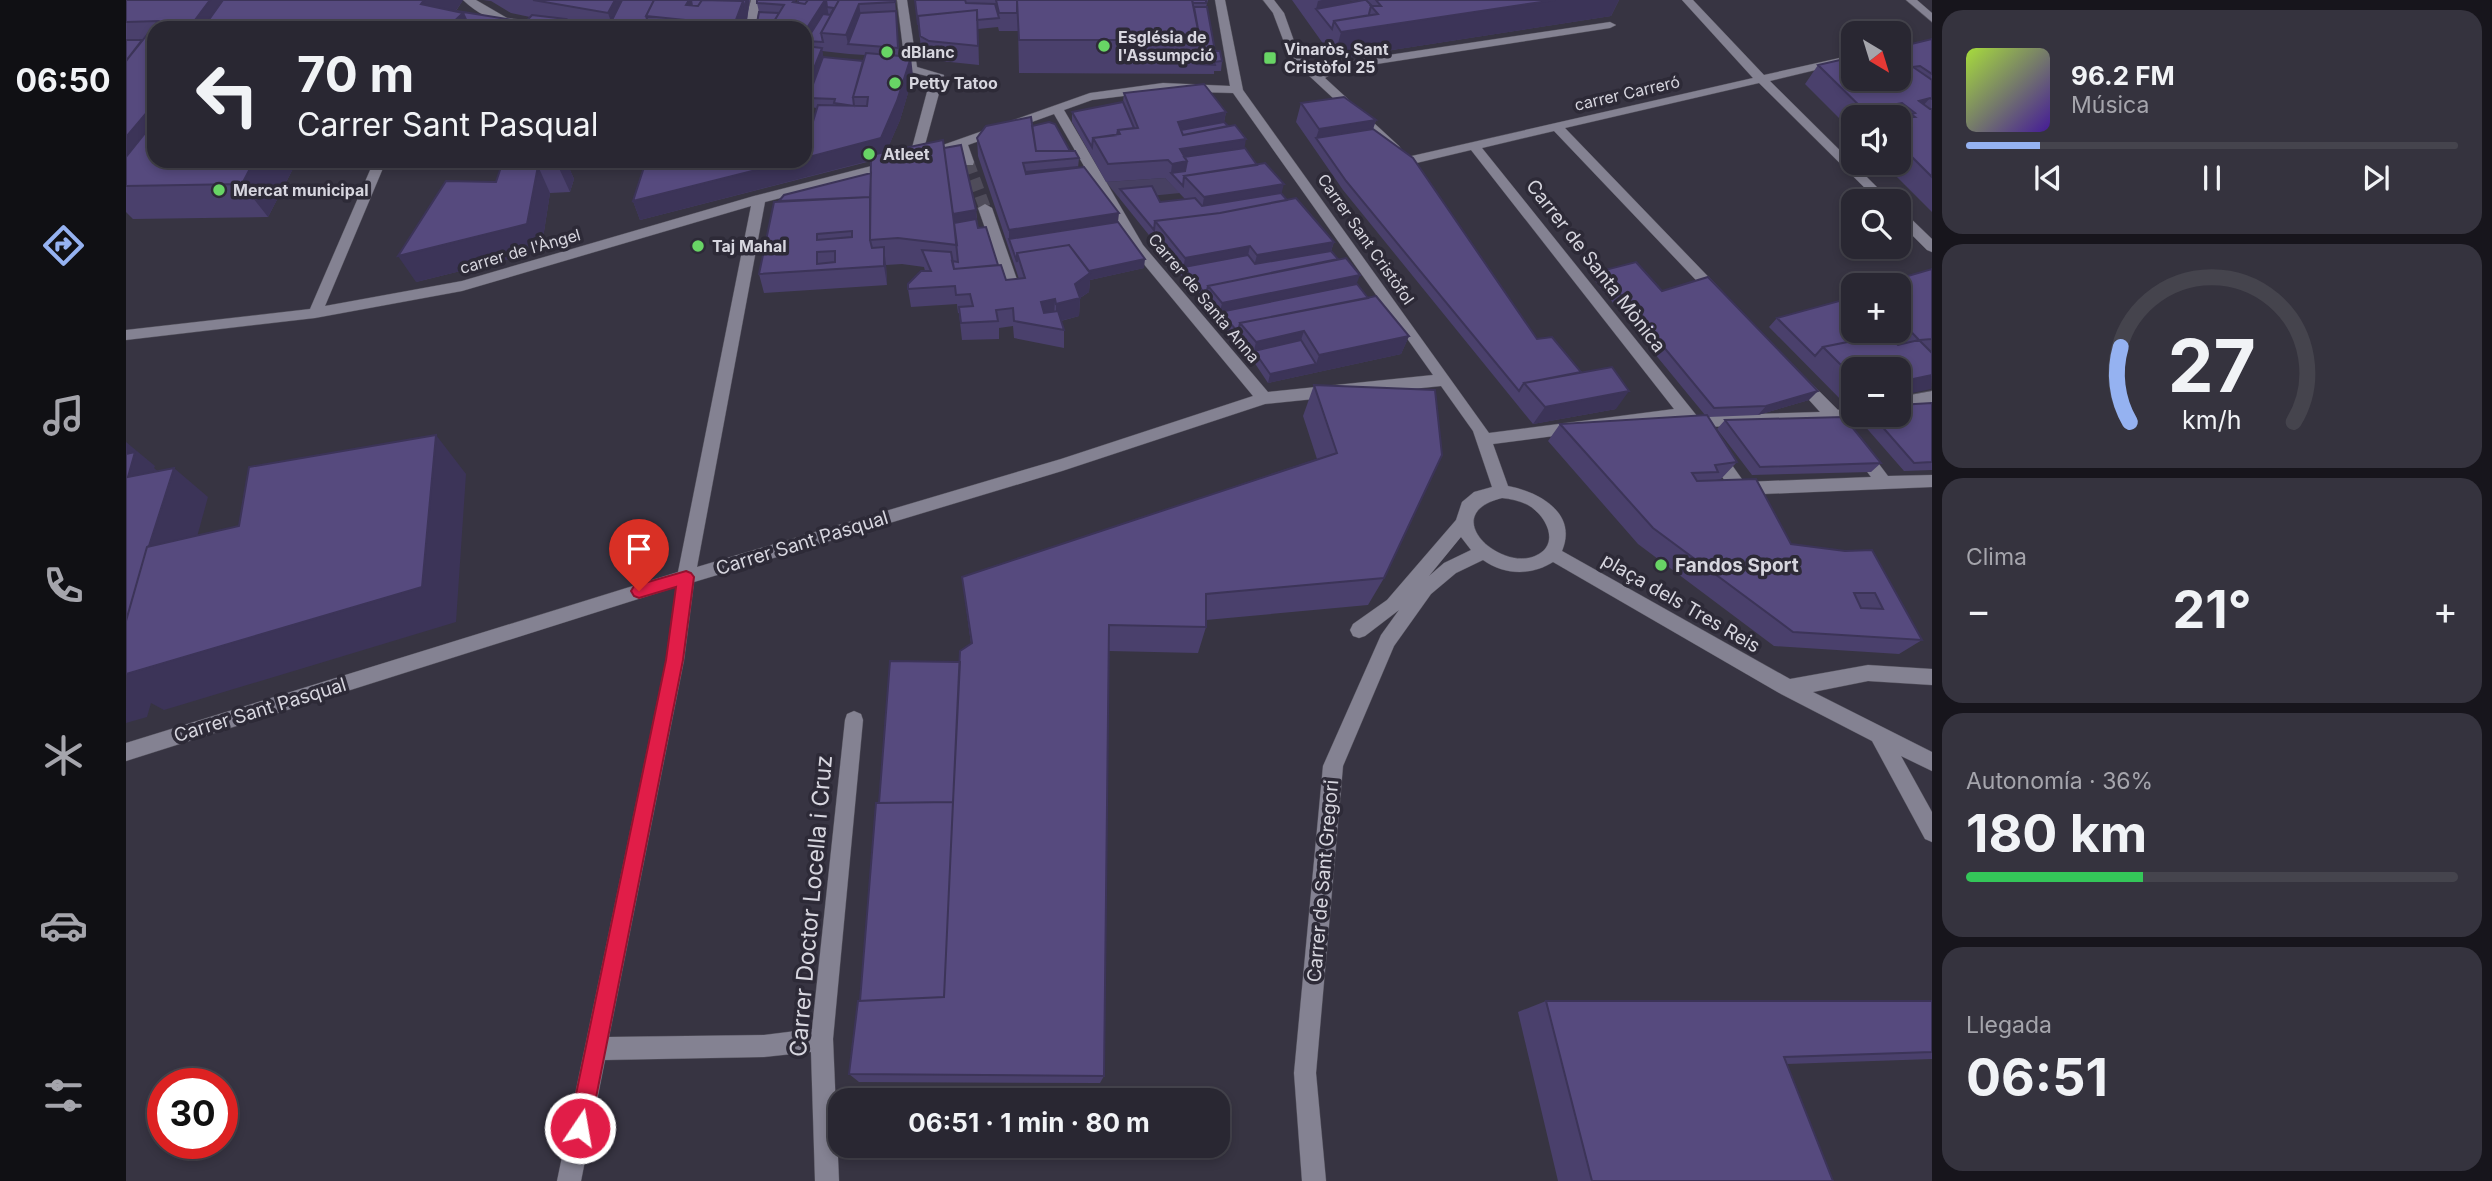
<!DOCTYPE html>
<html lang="es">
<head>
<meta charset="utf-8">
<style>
  :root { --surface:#292732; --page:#35333e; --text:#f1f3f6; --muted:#a5a5ac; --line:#45444d; --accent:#95b2f1 }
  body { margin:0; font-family:Inter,sans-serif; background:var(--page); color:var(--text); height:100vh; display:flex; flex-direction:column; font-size:26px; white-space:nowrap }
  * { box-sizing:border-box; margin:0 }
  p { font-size:23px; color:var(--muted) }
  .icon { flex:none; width:38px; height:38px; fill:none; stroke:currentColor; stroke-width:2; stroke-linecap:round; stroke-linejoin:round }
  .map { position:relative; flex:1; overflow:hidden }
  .sheet { display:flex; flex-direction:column; gap:10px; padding:10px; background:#17151c; width:560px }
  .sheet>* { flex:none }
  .hud { position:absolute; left:21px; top:21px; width:665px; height:147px; border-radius:21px; box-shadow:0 4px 10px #0003,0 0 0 2px var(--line); background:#292732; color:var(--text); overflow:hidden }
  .needle { width:46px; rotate:142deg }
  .fabs { position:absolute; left:1715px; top:21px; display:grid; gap:14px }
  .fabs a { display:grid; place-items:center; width:70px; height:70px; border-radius:14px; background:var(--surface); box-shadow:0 4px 10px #0003,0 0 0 2px var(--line); font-size:35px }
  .speed { position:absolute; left:21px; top:1068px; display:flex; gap:14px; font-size:35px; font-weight:700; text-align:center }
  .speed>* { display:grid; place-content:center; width:91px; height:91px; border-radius:50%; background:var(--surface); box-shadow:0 4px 10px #0003,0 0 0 2px var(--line); line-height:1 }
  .speed .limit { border:10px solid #d22; background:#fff; color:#111 }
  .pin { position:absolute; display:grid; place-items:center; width:60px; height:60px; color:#fff; margin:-72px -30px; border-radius:50% 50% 50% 0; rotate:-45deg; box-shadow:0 0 7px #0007 }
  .pin .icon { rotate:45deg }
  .me { position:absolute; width:77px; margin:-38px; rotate:12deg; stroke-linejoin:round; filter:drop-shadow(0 0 5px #0008) }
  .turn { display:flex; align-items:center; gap:24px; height:147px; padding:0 35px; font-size:32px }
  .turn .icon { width:91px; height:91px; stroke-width:2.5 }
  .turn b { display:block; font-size:49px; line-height:60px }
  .big { font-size:52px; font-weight:700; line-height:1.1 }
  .sheet .tile { flex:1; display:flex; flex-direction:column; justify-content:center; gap:10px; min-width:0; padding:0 24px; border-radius:21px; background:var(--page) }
  .sheet .dial { align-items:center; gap:0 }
  .dial svg { height:182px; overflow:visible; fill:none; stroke:var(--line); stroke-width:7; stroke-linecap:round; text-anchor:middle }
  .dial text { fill:var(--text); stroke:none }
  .song { display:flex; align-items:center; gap:21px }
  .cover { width:84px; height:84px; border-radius:10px; background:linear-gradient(135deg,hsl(80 70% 55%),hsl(260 70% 35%)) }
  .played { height:7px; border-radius:4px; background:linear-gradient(90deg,var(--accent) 15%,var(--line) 15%) }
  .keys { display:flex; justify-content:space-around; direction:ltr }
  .heat { display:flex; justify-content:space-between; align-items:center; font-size:38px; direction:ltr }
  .charge { height:10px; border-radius:5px; background:linear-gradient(90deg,#34c759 36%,var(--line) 0) }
  .trip { position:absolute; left:702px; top:1088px; width:402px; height:70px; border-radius:21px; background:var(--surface); box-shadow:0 4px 10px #0003,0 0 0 2px var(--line); font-weight:700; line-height:70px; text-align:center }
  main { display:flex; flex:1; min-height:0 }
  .dock { display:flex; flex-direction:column; width:126px; justify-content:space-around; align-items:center; background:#101014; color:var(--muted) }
  .dock .icon { width:49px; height:49px }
  .dock .selected { color:var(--accent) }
  .dock b { font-size:32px; color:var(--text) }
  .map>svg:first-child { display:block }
  .green { fill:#474062 }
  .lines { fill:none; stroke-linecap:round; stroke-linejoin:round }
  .minor-tunnel { stroke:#4f4c5a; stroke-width:12; stroke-dasharray:12 6; stroke-linecap:butt }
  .minor-casing { stroke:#52505b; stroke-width:1 }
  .minor { fill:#848292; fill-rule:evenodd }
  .wall { fill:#4a406c; fill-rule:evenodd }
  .shaded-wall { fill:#3c3458 }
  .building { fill:#564a7e; stroke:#3c3458; stroke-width:2; fill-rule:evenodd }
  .route { fill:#e11d48; stroke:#92132f; stroke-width:2 }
  .poi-dot { fill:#68d465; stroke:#2d2a37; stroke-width:2.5 }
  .labels { text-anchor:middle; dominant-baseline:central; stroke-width:7; stroke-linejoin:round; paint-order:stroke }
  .far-poi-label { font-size:16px; font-weight:bold; fill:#d7d6df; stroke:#2d2a37; text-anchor:start }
  .far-street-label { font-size:16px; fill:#d7d6df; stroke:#2d2a37 }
  .street-label { font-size:19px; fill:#d7d6df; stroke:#2d2a37 }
  .poi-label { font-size:19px; font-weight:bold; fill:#d7d6df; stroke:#2d2a37; text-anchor:start }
  .near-street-label { font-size:23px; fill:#d7d6df; stroke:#2d2a37 }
</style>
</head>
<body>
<main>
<nav class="dock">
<b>06:50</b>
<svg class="icon selected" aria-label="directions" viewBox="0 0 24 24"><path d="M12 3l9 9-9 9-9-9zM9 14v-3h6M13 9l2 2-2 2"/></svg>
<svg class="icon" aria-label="music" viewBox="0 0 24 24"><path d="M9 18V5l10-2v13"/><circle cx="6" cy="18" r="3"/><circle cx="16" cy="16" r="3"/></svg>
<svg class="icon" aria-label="phone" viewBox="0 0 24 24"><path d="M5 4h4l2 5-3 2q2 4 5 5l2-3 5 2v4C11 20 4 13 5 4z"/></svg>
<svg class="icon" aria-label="climate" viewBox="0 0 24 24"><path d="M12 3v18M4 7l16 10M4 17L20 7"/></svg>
<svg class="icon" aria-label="car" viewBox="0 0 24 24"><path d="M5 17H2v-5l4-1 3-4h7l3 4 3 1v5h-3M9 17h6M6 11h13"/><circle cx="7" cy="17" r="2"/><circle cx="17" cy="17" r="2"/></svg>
<svg class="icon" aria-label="filters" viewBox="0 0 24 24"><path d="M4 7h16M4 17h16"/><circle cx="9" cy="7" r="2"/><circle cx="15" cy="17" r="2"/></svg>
</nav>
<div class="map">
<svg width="1806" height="1181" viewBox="0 0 1806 1181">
  <rect width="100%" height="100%" fill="#373442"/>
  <path class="green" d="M1039 178 1054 193 994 199 980 182Z"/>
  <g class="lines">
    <path class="minor-tunnel" d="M842 162 859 208"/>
    <g class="minor-casing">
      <path id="minor" d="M337 0H350L381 18 432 25 438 28C400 28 365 27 337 0Z
        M625 0H635L629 28H617Z
        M771 0H781L791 67 818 75 797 152 964 93 1037 83 1104 86 1089 0H1099L1117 90 1363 433 1548 409 1345 150 1282 165 1277 164V158L1627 78 1556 0H1567L1638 75 1727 55V61L1644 81 1765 201H1752L1633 83 1439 128 1597 292V298H1587L1428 131 1356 148 1571 416 1694 412 1664 379 1672 373 1677 375 1712 410 1727 405V415H1733L1719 419 1762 476 1806 475V487L1614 495 1608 494 1556 419 1367 444 1382 486C1413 492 1452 513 1436 551L1664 679 1742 665 1806 669V685L1742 681 1687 692 1806 752V771L1775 756 1806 812V842L1799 839 1746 741 1655 694 1427 562C1405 576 1378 575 1357 560L1330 573 1305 594 1268 646 1217 766 1190 1073 1200 1181H1176L1168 1073 1197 766 1255 635 1273 610 1239 636 1233 638 1227 636 1224 630 1227 624 1261 600 1330 520 1336 502 1348 492 1366 487 1347 431 1315 386 1139 404 936 471 568 582 558 660 483 1037 638 1035 686 1029 719 720 721 714 728 711 735 714 737 720 707 1039 713 1181H689L685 1052 638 1057 479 1060 455 1181H431L540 660 550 587 0 761V743L552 572 625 206 336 291 189 318 0 340V330L184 309 248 161H260L199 306 336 281 628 196 765 161 770 162V168L639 202 571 567 935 459 1127 396 1007 251 928 114 842 145 848 162 847 165H837L831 149 793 162H785L783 159 805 77 756 65 762 61 779 65ZM1037 91 1107 93 1307 375 1142 392 1017 245 938 110 966 100ZM1705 423 1745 477 1618 482 1579 427ZM1376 498C1385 499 1394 501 1402 505 1421 516 1435 545 1409 556 1373 571 1311 514 1376 498ZM1335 537 1345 550 1318 563 1303 576Z
        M1137 0H1148L1158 13 1173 55 1192 72 1209 63 1484 22 1490 25 1484 28 1212 70 1199 78 1273 146 1275 149 1269 153 1265 152 1164 58 1147 13Z
        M1780 0H1791L1806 13V22Z
        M859 204 866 208 895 291 893 294H883L881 291 852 208Z
        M1773 211 1778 212 1806 239V252L1801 250 1773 222Z
        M1806 391V403L1773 409V397Z"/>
    </g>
    <use href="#minor" class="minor"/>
  </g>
  <path class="wall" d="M0 0H337L330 11 399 22 404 17 385 13 365 1 357 0H624L621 20 618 28H452L454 25 441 23 443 28H28V161H171L142 217 7 219 0 212Z
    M769 0 773 56 787 76 774 120 760 152 818 148 850 210 852 228 880 280 893 279 852 156 851 138 906 126 953 158 952 168 992 222 1018 268 964 280 963 292 954 298 953 316 935 321 938 330V348L888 338 887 326 873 328V339L836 340 833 313H832L831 304 785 307 782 289 799 271 798 267 776 264 760 265 761 285 638 293 633 274 653 201 745 173V161L514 220 507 201 679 161 683 135 691 108 684 107 679 120V28L633 12 631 3ZM696 51 723 54 739 55 737 61 697 57Z
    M789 0H1082L1080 7 1089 51 1096 61 1095 71H1088V74L893 73 892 26V31H873L872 27 852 29 853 65 805 60 796 55Z
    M1166 0H1232L1224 1V3L1238 0H1493L1485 16 1208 59Z
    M1806 39V212L1757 163H1773V117H1727V132L1679 84 1692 65Z
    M998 93 1100 112 1098 122 1131 165 1161 200 1208 242 1205 251 1242 298 1283 336 1275 354 1142 383 1126 359 1092 321 994 199V189L1034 202 1059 199 1039 178 980 182 946 122V112L997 102Z
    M1175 103 1250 120 1247 129 1411 339 1455 372 1490 409 1407 424 1217 190 1170 122Z
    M377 161H440L448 179 444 192 424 193 415 251 290 282 370 182Z
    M1806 269 1805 389 1727 369V406L1722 407 1643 327 1651 318 1746 337 1753 335 1749 331H1773V285Z
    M1475 271 1536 291 1683 400 1632 415 1582 417 1611 462 1595 479 1585 481 1665 544 1719 551 1796 640 1773 654 1648 646 1512 544 1422 441 1434 424 1579 415 1469 281Z
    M1188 385 1258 578 1242 605 1080 620V627L1072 653 983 651 978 1076 974 1083 733 1082 723 1074 734 1001 753 803 845 644 836 577 1191 459 1177 416Z
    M1806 403V470L1778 471 1730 416 1732 415H1773Z
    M1599 420 1755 463 1745 472 1626 475 1591 429Z
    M1420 1001H1806V1059L1661 1064 1707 1181H1432L1392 1012Z"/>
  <path class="shaded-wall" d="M84 0H142L123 28H63Z
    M298 0H337L318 28 295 4Z
    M489 0H502L485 22 482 13Z
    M563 0H565L569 16 560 5Z
    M620 0H623V4L621 20 618 28H609L608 25 617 1Z
    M699 0H700L703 17 680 41 679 31Z
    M1196 0H1232L1224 1 1219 21H1208L1190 9 1192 1Z
    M1429 0H1493L1485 16 1208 59 1215 32Z
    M733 4 736 23 722 44 720 35Z
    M337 13 344 28H321Z
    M440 19 443 28H433Z
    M696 48 699 67 682 98 684 107 679 120V91Z
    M785 57 787 76 774 120 758 157 514 220 507 201 666 161H679V158L755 138Z
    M28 58V161L0 177V94Z
    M1804 98 1788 116 1793 101Z
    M1776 103 1764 117 1765 105Z
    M1100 112 1096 131 1051 134 1052 122Z
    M1250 120 1244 138H1190L1193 129Z
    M1120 139 1117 157 1060 166 1057 180 1045 173 1046 164 1054 149Z
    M128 161H171L142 217 116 184Z
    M433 161H440L448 179 444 192 432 166Z
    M412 166 424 193 415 251 290 282 272 256Z
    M1158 184 1153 203 1075 215 1078 197Z
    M850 210 851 229 829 233 827 214Z
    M993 213 991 231 883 240V230Z
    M1208 242 1202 260 1126 273 1131 255Z
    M1124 246 1120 265 1058 267 1056 276 1059 258Z
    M758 247 760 265 761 285 758 266Z
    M1019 259 1018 268 964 280 963 292 952 299 954 298 953 316 930 322V304L949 284 956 273Z
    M1234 275 1227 293 1094 312 1096 303Z
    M929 299 928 317 915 320V302Z
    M1178 331 1172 349 1128 351 1126 359 1130 342Z
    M1283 336 1275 354 1142 383 1144 374 1190 364 1193 355Z
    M1806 375 1805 389 1773 396V382Z
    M1503 391 1490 409 1407 424 1419 407Z
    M1692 391 1683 400 1632 415 1640 406Z
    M310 435 340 474 330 622 38 710 25 703 21 717 0 723 2 477 0 473V442L29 466 28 468 43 481 48 468 82 497 36 664Z"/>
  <path class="building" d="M0 0H84L63 28H28V104L0 137V61L32 21 0 22Z
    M97 0H298L295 4 337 13 321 28H77Z
    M407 0H489L482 13Z
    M496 0H528L520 16 523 25 485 22Z
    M528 0H563L560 5 572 6 576 0 617 1 608 25 520 16Z
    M565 0H576L572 6H566Z
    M599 0H620L619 10 617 1Z
    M631 0H669L667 2 679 4 682 0H699L679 31V28H644L658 5 631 3Z
    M672 0H682L679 4 672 3Z
    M700 0H713L695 33 697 42 680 41 697 14 704 15 708 8 701 7Z
    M713 0H769V2L733 4 720 35 695 33Z
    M789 0H839L840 3 869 4 873 18 851 20V10L792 16V25Z
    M870 0H891V13H873Z
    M891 0H1066L1074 40H893Z
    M1066 0H1080V3H1067Z
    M1238 0H1240L1246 6H1245L1243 14 1244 15 1208 21 1206 29 1190 9Z
    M1250 0H1429L1215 32 1208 21 1252 14 1245 6H1255Z
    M1068 7H1081L1089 51H1094L1096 61 1088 62 1089 65 1071 64 1074 40Z
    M851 10 852 46 803 41 794 36 792 16Z
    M331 11 399 22 394 28H344L337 13Z
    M770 11 772 48 722 44 734 13Z
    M633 12 653 13 644 28H630Z
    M406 15 440 19 433 28H394Z
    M457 21 476 24 473 28H452Z
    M1806 39V74L1794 66 1787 67 1806 80V99L1804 98 1793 101 1804 109H1806V177L1773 144V118L1789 117 1785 114 1789 113 1776 103 1765 105 1779 115 1772 117H1745L1692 65 1727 57V79H1773V47Z
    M0 40H16L0 61Z
    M679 46 696 48 679 91Z
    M740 53 785 57 771 101 755 138 679 158V136L683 135 692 105 741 106 742 97H727Z
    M697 57 737 61 727 97 728 106 708 103 709 99 682 98Z
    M1078 84 1100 112 1052 122 1057 135 1109 125 1120 139 1054 149 1061 161 1046 164 1042 160 982 164 967 138 994 134 992 130 1012 128 998 93Z
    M1218 97 1250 120 1193 129 1175 103Z
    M997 102 1008 128 992 130 991 135 967 138 966 147 946 112Z
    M905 117 910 151H949L953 158 897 163 900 174 958 167 993 213 883 230 851 138 860 126Z
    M28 122V161H128L116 184 0 186V157Z
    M923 122 929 124 944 151H910L906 126Z
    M1098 122 1102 126 1057 135 1055 130Z
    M1247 129 1287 158 1411 339 1426 337 1455 372 1398 383 1393 391 1220 181 1190 138Z
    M817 140 831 245 772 238 744 240 745 155Z
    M835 145 850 210 827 214 818 148Z
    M1119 148 1131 165 1058 176 1057 186 1045 173 1059 171 1061 161 1058 157Z
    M377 161H433L432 166H412L401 224 272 256 320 181 370 182Z
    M520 161H666L507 201Z
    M1139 163 1158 184 1078 197 1058 176Z
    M952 167 900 174V172Z
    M745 173 744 197 653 201 658 195Z
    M1026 186 1034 202 1069 198 1076 206 1155 193 1161 200 1094 213 1029 221 1028 230 994 189Z
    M744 197V240L746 248 758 247V266L633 274 648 202ZM726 231V237L691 240V234ZM709 251V262L691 264V252Z
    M1170 198 1208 242 1131 255 1124 246 1059 258 1029 221 1094 213Z
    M850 219 852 228 860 227 872 265 828 269 826 261 832 262 828 223Z
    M992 222 1019 259 963 271 943 245 891 253V262L883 239Z
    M943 245 964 273 949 284 954 298 930 304 929 299 915 302 918 313 932 311 938 330 888 321 887 308 870 310 872 321 835 323 833 307 847 306 844 294 830 295 829 286 782 289V284L795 271H805L796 250 825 252 828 269 875 265 880 280 899 278 891 253Z
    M1205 251 1212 259 1082 286 1080 295 1058 267 1122 255 1129 264Z
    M1220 258 1234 275 1096 303 1082 286Z
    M1510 262 1536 291 1582 277 1692 391 1640 406 1588 408 1475 271Z
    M1806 269V339L1793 340 1806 353V375L1773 382V369H1727V377L1697 347 1760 334 1772 345 1793 340 1773 319V285H1751Z
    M1231 284 1242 298 1114 323 1112 332 1094 312Z
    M1250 296 1283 336 1193 355 1178 331 1130 342 1114 323Z
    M1713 301 1727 316V331H1741L1746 337 1697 347 1689 356 1651 318Z
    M1175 340 1190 364 1144 374 1128 351Z
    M1486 367 1503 391 1419 407 1398 383Z
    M1188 385 1309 390 1316 455 1258 578 1080 594V627L983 625 978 1076 723 1074 732 1001 818 997 834 651 846 643 836 577 1211 453Z
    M1806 403V462L1788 463 1746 415H1773V405Z
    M1581 415 1611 462 1589 465 1592 472 1566 473 1571 481 1630 479 1665 544 1719 551 1746 550 1796 640 1667 632 1527 528 1434 424ZM1728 593H1749L1757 609 1735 608Z
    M1718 417 1755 463 1634 467 1599 420Z
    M310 435 296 587 0 674V621L21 547 113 526 123 467Z
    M9 452 2 477 48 468 23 546 21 547 0 621V454Z
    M764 661 834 662 827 802 753 803Z
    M827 802 818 997 734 1001 750 803Z
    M1420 1001H1806V1052L1658 1057 1707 1181H1466Z"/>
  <path class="route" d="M560 571 565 573 568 577 557 660 464 1128 461 1136 454 1139 446 1136 443 1128 540 660 550 587 513 598 508 596 505 591 508 586Z"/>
  <g class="poi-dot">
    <circle cx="978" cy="46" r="7"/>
    <circle cx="761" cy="52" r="7"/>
    <rect x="1137" y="51" width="14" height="14" rx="3.5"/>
    <circle cx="769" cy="83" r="7"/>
    <circle cx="743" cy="154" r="7"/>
    <circle cx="93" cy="190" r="7"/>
    <circle cx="572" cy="246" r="7"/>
    <circle cx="1535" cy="565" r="7"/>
  </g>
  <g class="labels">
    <g class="far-poi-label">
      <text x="992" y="37">Església de<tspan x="992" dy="18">l'Assumpció</tspan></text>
      <text x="1158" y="49">Vinaròs, Sant<tspan x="1158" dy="18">Cristòfol 25</tspan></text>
      <text x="775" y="52">dBlanc</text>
      <text x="783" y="83">Petty Tatoo</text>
      <text x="757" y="154">Atleet</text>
      <text x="107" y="190">Mercat municipal</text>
      <text x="586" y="246">Taj Mahal</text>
    </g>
    <g class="far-street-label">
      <text transform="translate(1501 93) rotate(-13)">carrer Carreró</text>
      <text transform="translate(1240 239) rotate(55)">Carrer Sant Cristòfol</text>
      <text transform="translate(394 251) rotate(-16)">carrer de l'Àngel</text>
      <text transform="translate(1078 298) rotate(50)">Carrer de Santa Anna</text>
    </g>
    <g class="street-label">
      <text transform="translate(1470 266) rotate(52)">Carrer de Santa Mònica</text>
      <text transform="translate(676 543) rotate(-17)">Carrer Sant Pasqual</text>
      <text transform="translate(1555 603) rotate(30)">plaça dels Tres Reis</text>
      <text transform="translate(134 710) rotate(-17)">Carrer Sant Pasqual</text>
      <text transform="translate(1197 881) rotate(-85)">Carrer de Sant Gregori</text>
    </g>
    <g class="poi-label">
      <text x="1549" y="565">Fandos Sport</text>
    </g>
    <g class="near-street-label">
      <text transform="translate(685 906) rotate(-85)">Carrer Doctor Locella i Cruz</text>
    </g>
  </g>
</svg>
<div class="fabs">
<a><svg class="needle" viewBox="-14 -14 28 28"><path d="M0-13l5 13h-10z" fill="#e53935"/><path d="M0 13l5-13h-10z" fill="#a5a5ac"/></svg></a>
<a><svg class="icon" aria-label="sound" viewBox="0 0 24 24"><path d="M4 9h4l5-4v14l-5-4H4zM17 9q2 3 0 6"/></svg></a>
<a><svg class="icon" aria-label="search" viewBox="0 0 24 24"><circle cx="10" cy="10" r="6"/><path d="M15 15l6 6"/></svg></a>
<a>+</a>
<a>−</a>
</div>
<div class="speed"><div class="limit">30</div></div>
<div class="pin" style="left:513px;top:591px;background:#d93025"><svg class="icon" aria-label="arrive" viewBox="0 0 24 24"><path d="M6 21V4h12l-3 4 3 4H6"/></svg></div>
<svg class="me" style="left:454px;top:1128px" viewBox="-20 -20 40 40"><circle r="17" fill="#e11d48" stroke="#fff" stroke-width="3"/><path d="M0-11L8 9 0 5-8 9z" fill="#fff"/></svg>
<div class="trip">06:51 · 1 min · 80 m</div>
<div class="hud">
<div class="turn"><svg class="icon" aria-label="left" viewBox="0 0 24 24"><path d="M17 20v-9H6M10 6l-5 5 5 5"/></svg><div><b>70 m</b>Carrer Sant Pasqual</div></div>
</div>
</div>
<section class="sheet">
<div class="tile">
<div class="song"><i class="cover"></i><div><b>96.2 FM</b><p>Música</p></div></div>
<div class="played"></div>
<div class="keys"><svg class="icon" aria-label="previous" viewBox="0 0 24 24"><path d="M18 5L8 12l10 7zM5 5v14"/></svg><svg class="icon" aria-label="pause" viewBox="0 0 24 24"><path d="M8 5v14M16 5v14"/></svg><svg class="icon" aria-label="next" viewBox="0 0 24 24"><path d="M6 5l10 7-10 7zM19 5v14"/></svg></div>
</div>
<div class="tile dial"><svg viewBox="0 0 100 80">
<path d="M14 69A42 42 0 1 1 86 69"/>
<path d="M14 69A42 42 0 0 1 10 36" stroke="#95b2f1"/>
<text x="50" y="56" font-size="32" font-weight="700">27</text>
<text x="50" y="72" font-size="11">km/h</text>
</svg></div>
<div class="tile"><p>Clima</p>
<div class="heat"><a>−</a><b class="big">21°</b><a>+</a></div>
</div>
<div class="tile"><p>Autonomía · 36%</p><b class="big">180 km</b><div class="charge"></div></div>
<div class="tile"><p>Llegada</p><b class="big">06:51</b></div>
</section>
</main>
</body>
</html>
